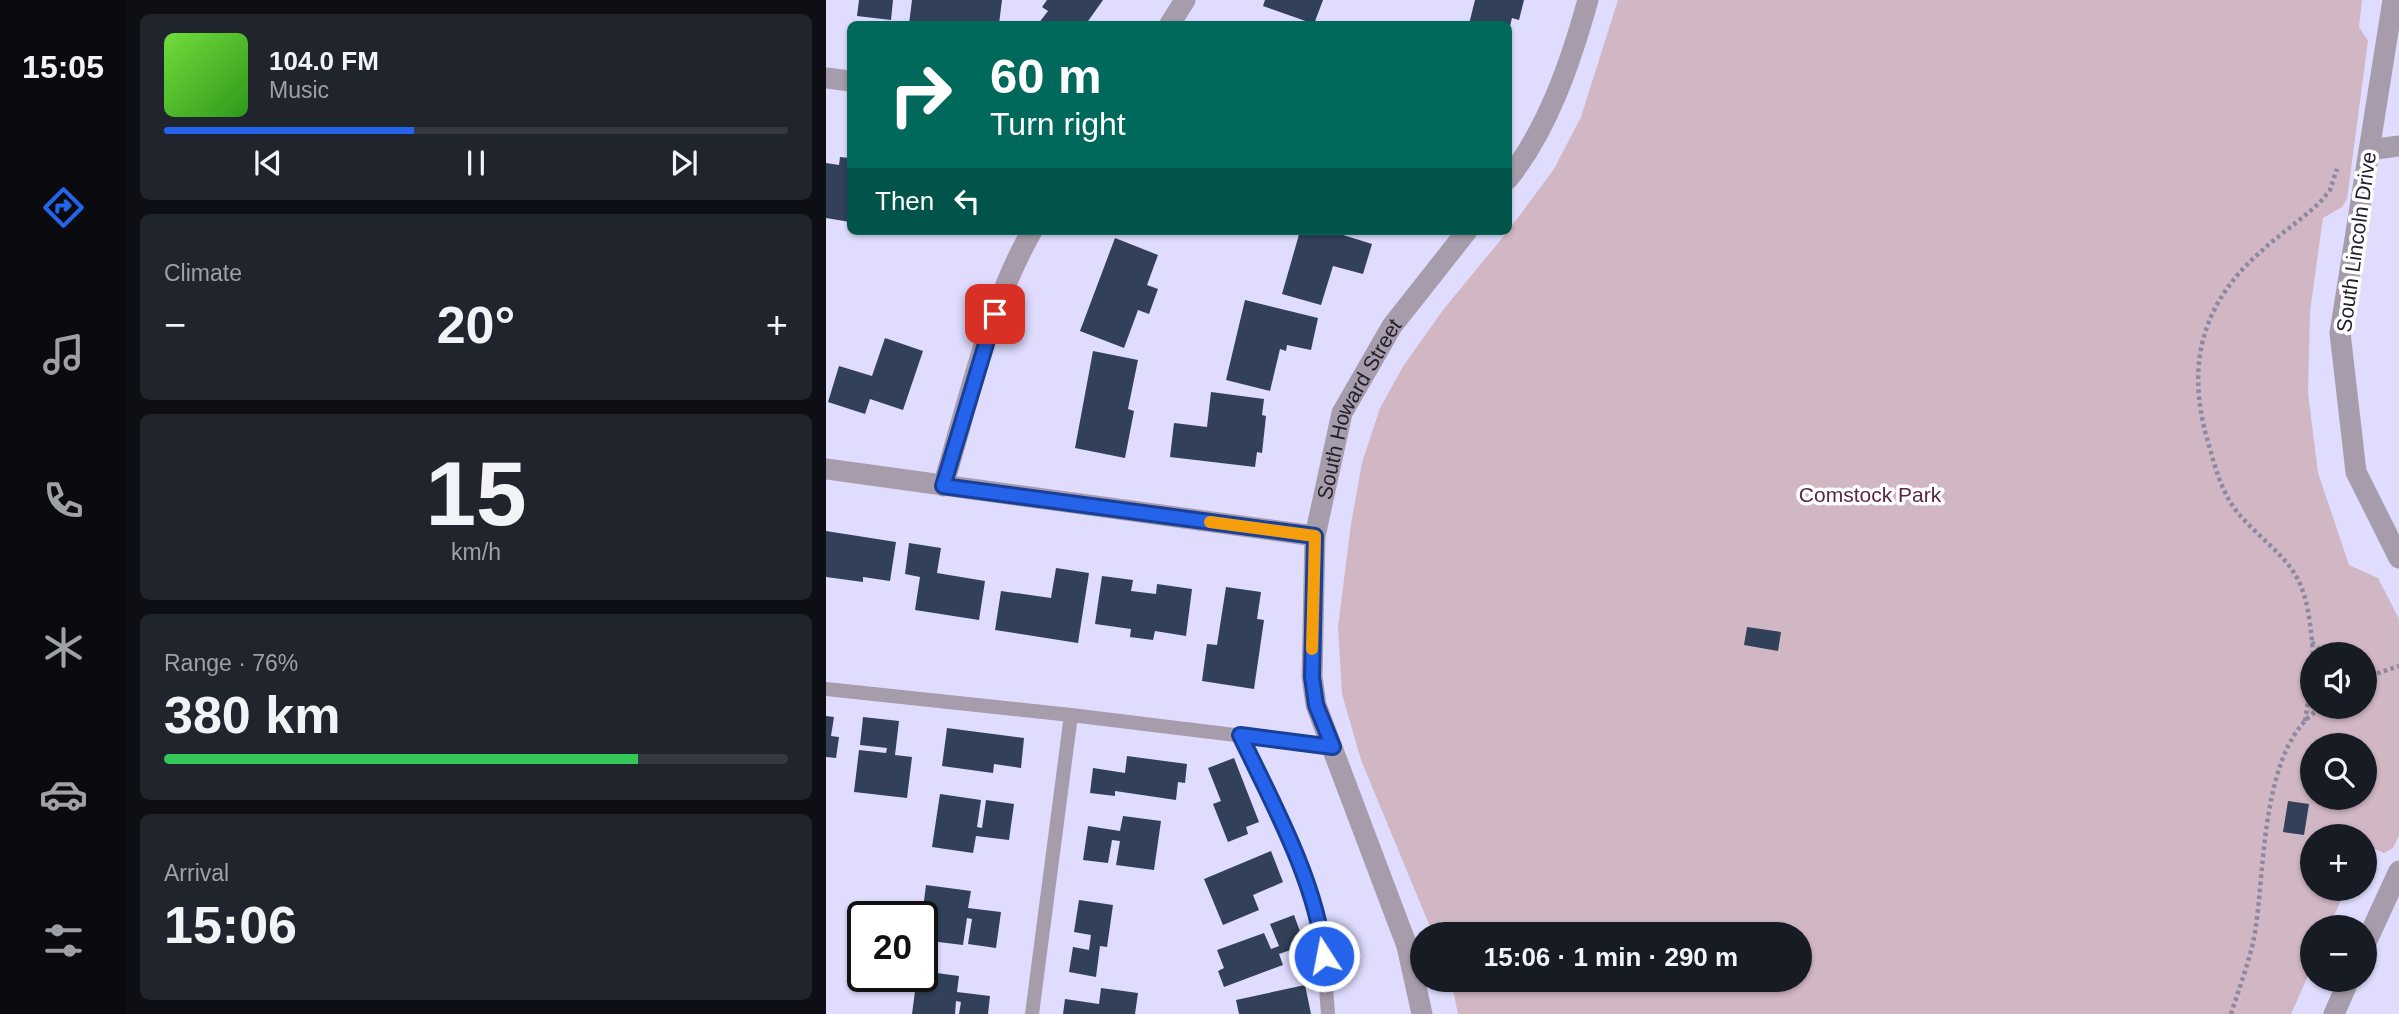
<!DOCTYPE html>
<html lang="en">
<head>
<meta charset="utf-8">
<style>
  :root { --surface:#171b24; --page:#20242c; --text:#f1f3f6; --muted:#9ea1a6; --line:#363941; --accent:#2563eb }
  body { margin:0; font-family:Arial,sans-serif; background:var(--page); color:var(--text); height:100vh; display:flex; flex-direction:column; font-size:26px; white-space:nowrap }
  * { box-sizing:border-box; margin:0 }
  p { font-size:23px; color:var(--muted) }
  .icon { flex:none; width:38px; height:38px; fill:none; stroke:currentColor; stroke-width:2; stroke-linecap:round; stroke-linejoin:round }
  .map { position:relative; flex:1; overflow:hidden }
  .details { display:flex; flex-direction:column; gap:14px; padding:14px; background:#0d0f14; width:700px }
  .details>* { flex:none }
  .hud { position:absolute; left:21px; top:21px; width:665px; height:214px; border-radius:10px; box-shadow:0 2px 5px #0004; background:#00695c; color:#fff; overflow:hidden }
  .controls { position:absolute; left:1474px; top:642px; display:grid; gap:14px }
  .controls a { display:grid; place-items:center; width:77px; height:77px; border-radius:50%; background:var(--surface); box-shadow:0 2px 5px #0004; font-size:35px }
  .speed { position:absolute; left:21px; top:901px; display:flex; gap:14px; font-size:35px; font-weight:700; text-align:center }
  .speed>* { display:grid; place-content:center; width:91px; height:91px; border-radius:50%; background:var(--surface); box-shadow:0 2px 5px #0004; line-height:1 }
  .speed .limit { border:4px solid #111; border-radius:10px; background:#fff; color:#111 }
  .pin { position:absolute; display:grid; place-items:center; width:60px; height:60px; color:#fff; margin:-30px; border-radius:14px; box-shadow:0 4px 10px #0006 }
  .me { position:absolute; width:77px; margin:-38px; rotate:349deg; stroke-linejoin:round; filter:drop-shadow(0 0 5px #0008) }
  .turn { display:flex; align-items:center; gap:24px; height:147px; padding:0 28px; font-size:32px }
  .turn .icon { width:91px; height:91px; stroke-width:2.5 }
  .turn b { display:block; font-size:49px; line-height:60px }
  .then { display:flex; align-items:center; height:66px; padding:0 28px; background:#0003; gap:14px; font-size:26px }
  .big { font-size:52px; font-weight:700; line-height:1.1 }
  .details .card { flex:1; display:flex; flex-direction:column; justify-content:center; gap:10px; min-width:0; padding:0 24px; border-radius:10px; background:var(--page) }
  .details .dial { align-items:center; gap:0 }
  .dial b { font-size:91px; line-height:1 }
  .song { display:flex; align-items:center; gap:21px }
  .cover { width:84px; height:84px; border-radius:10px; background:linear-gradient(135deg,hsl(100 70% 55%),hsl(110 70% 35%)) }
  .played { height:7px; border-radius:4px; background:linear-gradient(90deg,var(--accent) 40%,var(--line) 40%) }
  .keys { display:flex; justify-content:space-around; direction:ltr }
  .heat { display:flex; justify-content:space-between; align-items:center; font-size:38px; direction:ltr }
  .charge { height:10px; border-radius:5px; background:linear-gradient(90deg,#34c759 76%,var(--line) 0) }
  .trip { position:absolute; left:584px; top:922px; width:402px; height:70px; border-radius:35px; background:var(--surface); box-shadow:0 2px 5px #0004; font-weight:700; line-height:70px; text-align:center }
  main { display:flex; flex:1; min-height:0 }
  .tab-bar { display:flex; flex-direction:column; width:126px; justify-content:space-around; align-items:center; background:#090b0e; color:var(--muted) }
  .tab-bar .icon { width:49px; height:49px }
  .tab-bar .on { color:var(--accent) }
  .tab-bar b { font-size:32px; color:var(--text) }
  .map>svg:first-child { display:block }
  .green { fill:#d1b6c3; fill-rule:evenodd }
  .building { fill:#324159 }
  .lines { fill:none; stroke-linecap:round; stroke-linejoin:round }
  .path { stroke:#8b88a1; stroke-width:4.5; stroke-dasharray:3.5 3.5; stroke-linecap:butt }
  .lane { stroke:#a79cab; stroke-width:14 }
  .street { stroke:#a79cab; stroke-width:21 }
  .route-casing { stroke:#184099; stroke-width:18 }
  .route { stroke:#2563eb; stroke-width:12 }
  .slow { stroke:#f59e0b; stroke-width:12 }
  .labels { text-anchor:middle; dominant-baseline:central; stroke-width:7; stroke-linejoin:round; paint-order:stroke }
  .street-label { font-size:21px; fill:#22202d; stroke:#fff }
  .park-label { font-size:21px; fill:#5a2644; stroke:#fff }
</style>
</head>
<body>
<main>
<nav class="tab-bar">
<b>15:05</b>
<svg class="icon on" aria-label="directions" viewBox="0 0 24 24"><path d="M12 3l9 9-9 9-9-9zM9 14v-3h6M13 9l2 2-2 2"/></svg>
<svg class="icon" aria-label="music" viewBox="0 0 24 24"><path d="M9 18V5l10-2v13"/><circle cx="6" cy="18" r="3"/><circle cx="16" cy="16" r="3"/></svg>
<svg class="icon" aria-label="phone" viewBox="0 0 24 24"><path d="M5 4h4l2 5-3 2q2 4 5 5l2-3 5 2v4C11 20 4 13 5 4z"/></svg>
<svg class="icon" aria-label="climate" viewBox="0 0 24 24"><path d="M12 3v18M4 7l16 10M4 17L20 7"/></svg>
<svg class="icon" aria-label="car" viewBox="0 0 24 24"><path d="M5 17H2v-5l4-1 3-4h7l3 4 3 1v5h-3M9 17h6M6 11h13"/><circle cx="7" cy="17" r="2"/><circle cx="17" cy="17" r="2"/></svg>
<svg class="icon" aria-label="filters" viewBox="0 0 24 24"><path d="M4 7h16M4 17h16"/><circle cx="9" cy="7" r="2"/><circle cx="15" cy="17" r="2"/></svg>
</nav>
<section class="details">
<div class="card">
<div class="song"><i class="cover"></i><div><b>104.0 FM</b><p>Music</p></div></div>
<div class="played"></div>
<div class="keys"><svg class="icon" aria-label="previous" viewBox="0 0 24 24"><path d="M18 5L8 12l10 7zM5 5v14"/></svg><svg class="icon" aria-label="pause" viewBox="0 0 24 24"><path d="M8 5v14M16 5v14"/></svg><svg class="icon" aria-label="next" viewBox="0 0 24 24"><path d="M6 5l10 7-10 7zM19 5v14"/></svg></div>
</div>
<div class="card"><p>Climate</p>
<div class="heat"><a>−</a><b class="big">20°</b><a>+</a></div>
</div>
<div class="card dial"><b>15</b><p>km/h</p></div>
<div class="card"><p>Range · 76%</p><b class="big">380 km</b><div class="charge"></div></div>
<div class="card"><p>Arrival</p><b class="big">15:06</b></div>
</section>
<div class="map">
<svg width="1573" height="1014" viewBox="0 0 1573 1014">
  <rect width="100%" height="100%" fill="#dfdcfe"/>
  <path class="green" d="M792 0H1536L1533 27 1542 41 1521 199 1516 207 1497 218 1484 311 1482 393 1492 473 1523 565 1552 578 1573 619V835L1567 848 1558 853 1539 845 1538 847V836H1486V889H1520L1503 927 1486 928V967L1465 1014H632L625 980H975V934H607L535 760 516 694 512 627 525 524 536 463 554 408 578 365 617 310 682 231 728 169 755 117ZM1486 654H1538V707H1486ZM1486 746H1538V798H1486Z"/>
  <path class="building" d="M33 0H67L65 20 31 16Z
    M86 0H176L173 24H83Z
    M221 0H277L260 24H212L222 11 216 7Z
    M439 0H497L488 24 437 6Z
    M649 0H698L693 20 686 18 683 30 682 24H643Z
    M14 157 24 158V222L0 218V163L13 165Z
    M474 231H518L517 235 546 244 537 274 507 266 495 305 456 294Z
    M289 238 332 255 321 285 332 289 323 314 312 310 298 348 254 331Z
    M419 300 492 318 485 350 461 345 460 351 454 349 444 391 400 380Z
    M59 338 97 351 77 410 44 399 39 414 2 402 13 366 46 376Z
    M267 351 312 360 302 409 308 411 299 458 249 448Z
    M385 392 438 399 436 415 440 416 436 453 431 452 429 467 344 457 348 423 381 427Z
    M0 531 70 542 64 581 37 577V582L0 577Z
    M83 543 115 548 111 573 159 581 153 620 89 610 94 577 79 574Z
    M230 568 263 573 252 643 169 630 175 591 225 598Z
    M276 576 307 580 305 591 330 594 331 584 366 589 360 636 329 631 327 640 304 637 305 629 269 624Z
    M400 587 435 592 431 619 438 620 428 689 376 681 381 644 391 645Z
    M921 627 955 632 952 651 918 645Z
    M0 716 8 717 5 736 13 737 10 758 0 757Z
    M37 717 73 721 69 755 86 757 81 798 28 792 33 750 60 753 61 748 34 745Z
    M121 728 198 738 195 768 168 764 167 773 116 766Z
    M301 756 361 764 359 783 352 782 350 800 289 791V796L264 793 267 768 299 773Z
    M408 758 433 822 420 827 422 834 402 842 387 804 395 801 382 768Z
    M114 794 155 800 151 827 156 828 160 800 188 804 183 840 150 836 147 853 106 847Z
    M1462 801 1483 804 1478 835 1457 832Z
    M297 816 335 821 328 870 290 865 294 841 286 840 282 863 257 860 262 826 294 831Z
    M445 851 457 882 427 895 433 910 397 925 378 879Z
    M100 885 145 891 142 908 175 912 170 948 142 944 146 919 141 918 137 945 96 940V917Z
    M253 900 287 905 281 947 274 946 270 977 243 972 247 947 263 950 265 935 248 932Z
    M468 915 479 945 453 954 457 965 398 987 392 971 398 968 391 950 438 933 445 949 453 946 444 924Z
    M96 971 133 976 131 992 164 996 162 1014H133L135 1002 130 1001 129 1014H86L91 976H96Z
    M479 985 485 1014H413L410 1000Z
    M275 988 312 993 309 1014H237L239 999 273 1004Z"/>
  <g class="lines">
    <path class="path" d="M1486 642 1498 654
      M1487 654C1485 630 1483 598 1470 576 1456 552 1430 535 1412 513 1394 491 1388 462 1380 435 1361 364 1376 305 1431 255 1452 235 1476 220 1496 200L1504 190 1511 169
      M1538 678 1573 666
      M1479 721 1486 678
      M1405 1014C1414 985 1426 956 1430 926 1438 869 1437 764 1480 720 1484 715 1491 711 1497 707"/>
    <path class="lane" d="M0 689 245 715 206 1014
      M245 715 507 747
      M414 735 448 806 478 878 496 937 502 1014"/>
    <g class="street">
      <path d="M1567 0 1514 333 1530 472 1573 558"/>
      <path d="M344 24 359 0"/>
      <path d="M0 78 24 81"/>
      <path d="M1543 150 1573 146"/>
      <path d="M682 179C722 129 745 61 762 0"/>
      <path d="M0 469 489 536"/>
      <path d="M117 486C142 404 163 305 206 231"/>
      <path d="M1538 947 1573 871"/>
      <path id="s1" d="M596 1014 581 946 490 705 486 677 489 536 516 413 566 326 641 231"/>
      <path d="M1508 1014 1523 980"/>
    </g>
  </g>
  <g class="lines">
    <g class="route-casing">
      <path id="route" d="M169 314 117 486 489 536 486 677 490 705 507 747 414 735C445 800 491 883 498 956"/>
    </g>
    <use href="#route" class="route"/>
    <path class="slow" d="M384 522 489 536 486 649"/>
  </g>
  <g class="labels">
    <g class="street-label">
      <text transform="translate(1530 242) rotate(-82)">South Lincoln Drive</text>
      <text stroke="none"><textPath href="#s1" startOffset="632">South Howard Street</textPath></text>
    </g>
    <g class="park-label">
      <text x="1044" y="494">Comstock Park</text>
    </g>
  </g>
</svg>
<div class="controls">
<a><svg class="icon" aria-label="sound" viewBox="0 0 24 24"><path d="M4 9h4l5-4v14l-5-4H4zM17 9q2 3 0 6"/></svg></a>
<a><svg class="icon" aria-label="search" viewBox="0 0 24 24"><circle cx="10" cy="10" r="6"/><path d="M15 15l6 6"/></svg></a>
<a>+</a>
<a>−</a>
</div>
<div class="speed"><div class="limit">20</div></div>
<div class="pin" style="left:169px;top:314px;background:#d93025"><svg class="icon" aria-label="arrive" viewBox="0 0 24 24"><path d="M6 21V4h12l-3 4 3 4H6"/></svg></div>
<svg class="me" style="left:498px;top:956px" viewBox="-20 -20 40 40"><circle r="17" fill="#2563eb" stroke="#fff" stroke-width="3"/><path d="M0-11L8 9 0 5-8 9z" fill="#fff"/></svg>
<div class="trip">15:06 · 1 min · 290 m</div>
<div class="hud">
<div class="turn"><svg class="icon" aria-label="right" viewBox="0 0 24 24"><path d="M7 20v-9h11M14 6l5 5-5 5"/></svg><div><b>60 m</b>Turn right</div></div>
<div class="then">Then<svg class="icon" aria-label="left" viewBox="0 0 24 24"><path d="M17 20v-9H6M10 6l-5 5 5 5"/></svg></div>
</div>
</div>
</main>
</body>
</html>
